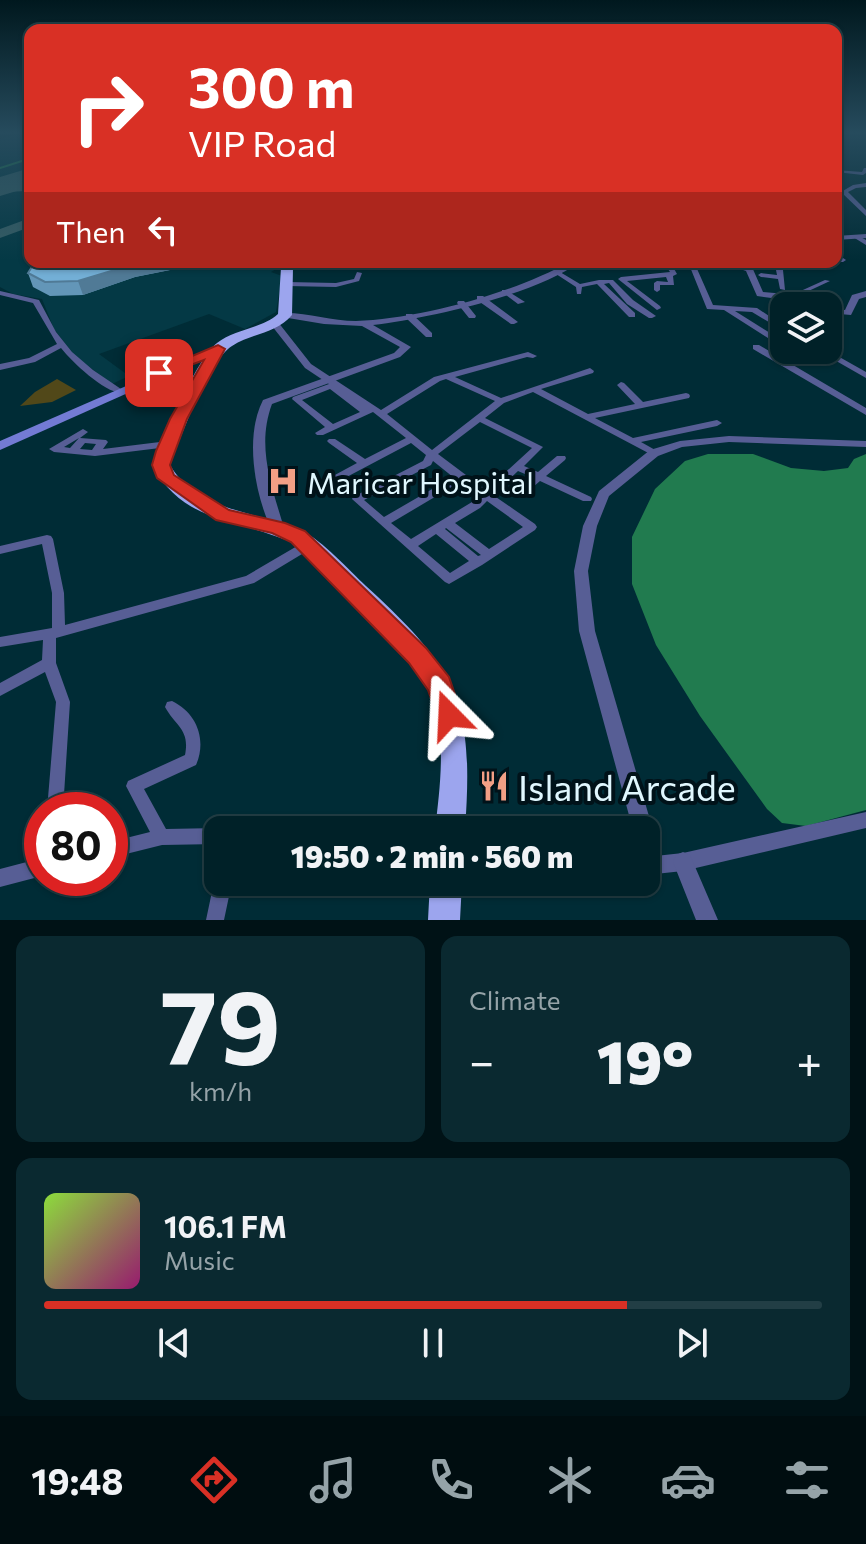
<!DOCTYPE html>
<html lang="en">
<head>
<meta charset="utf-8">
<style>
  :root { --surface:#002128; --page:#0a2930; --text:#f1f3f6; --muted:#95a3a8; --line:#223e45; --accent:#d93025 }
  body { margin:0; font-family:Commissioner,sans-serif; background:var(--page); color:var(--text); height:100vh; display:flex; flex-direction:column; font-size:30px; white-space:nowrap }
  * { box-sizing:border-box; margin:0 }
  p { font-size:26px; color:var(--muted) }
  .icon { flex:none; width:44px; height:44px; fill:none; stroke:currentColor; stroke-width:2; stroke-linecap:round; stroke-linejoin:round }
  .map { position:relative; height:920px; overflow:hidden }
  .details { display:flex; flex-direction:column; gap:16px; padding:16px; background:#001216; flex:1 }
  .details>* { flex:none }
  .hud { position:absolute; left:24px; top:24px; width:818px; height:244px; border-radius:16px; box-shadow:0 2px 6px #0004,0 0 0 2px var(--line); background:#d93025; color:#fff; overflow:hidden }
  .tools { position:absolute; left:770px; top:292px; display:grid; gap:16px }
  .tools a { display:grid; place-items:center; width:72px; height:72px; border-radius:16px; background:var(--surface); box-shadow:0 2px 6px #0004,0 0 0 2px var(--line); font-size:40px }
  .speed { position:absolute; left:24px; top:792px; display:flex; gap:16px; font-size:40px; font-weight:700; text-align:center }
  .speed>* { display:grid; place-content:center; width:104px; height:104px; border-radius:50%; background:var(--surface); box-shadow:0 2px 6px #0004,0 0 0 2px var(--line); line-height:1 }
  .speed .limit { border:12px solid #d22; background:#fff; color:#111 }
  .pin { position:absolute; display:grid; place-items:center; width:68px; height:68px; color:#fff; margin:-34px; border-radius:16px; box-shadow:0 4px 12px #0006 }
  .me { position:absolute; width:88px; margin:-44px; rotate:339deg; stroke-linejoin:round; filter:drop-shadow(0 0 6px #0008) }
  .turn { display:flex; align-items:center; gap:28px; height:168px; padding:0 32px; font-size:36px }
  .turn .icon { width:104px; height:104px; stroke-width:2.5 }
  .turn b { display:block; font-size:56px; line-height:68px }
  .then { display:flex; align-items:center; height:76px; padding:0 32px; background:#0003; gap:16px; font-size:30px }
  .big { font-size:60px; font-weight:800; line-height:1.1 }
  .details .tile { flex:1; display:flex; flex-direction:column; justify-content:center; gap:12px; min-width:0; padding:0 28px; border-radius:16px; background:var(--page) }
  .details .dial { align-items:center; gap:0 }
  .dial b { font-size:104px; line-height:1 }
  .song { display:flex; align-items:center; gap:24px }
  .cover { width:96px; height:96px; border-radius:12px; background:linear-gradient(135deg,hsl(90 70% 55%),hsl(320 70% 35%)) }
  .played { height:8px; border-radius:4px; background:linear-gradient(90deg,var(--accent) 75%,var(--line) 75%) }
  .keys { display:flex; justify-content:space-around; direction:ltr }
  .heat { display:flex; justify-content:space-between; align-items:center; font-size:44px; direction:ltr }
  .details .tiles { flex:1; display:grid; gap:16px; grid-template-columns:1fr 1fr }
  .tile:last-child { grid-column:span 2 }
  .trip { position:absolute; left:204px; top:816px; width:456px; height:80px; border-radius:16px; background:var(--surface); box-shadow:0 2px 6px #0004,0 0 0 2px var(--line); font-weight:800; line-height:80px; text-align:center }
  .tabs { display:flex; height:128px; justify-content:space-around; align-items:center; background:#000d10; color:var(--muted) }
  .tabs .icon { width:56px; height:56px }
  .tabs .current { color:var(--accent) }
  .tabs b { font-size:36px; color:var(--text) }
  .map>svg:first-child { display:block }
  .built { fill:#043945 }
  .green { fill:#514819 }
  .water { fill:#217b4f }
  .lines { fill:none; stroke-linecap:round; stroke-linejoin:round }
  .stream { stroke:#217b4f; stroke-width:2 }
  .taxiway { fill:#345c64; fill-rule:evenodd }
  .runway { fill:#345c64; fill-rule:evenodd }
  .minor { fill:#575e95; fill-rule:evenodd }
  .tertiary { fill:#575e95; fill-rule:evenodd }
  .secondary { fill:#737bd4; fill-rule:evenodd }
  .trunk { fill:#9ca5ee; fill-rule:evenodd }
  .wall { fill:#6396b8 }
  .shaded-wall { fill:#507a96 }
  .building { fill:#73afd6; stroke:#507a96; stroke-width:2 }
  .route { fill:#d93025; stroke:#8d1f18; stroke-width:2 }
  .labels { text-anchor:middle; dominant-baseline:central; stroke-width:8; stroke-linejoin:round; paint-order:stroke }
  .poi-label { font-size:30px; fill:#e0f7fe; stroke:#001219; text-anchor:start }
  .near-poi-label { font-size:36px; fill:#e0f7fe; stroke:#001219; text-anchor:start }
</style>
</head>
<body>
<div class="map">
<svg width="866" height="920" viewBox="0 0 866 920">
  <rect width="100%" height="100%" fill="#002c36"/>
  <path class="built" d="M25 132H30V147L23 149 30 150V262H282L281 266 271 272 282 276 276 312 245 329 209 314 99 354 129 376 112 384 75 356 54 329 42 299 13 294 0 287V139Z"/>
  <path class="green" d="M57 379 76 390 52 402 20 406 35 392Z"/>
  <path class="water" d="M708 454H753L791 468 824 471 848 468 854 459 866 454V810L806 826 782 823 767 809 700 716 656 645 632 584V537L655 489 685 461Z"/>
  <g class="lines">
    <path class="stream" d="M0 168 22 161"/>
    <path class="taxiway" d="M30 183V191L0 192V184Z
      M30 218V227L0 238V229Z"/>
    <path class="runway" d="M30 168V187L0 196V177Z"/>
    <path class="minor" d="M864 168H866V173L863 175 836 172V170L862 172Z
      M853 235H857L866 240V245L853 237Z
      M836 258H843L846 260 843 262H836Z
      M367 262H409L406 264 287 270 284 268 287 266Z
      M656 262C666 262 672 264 677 274L673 276 674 285H660V290L657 292 654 290V283L657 281 668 282 666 277 627 281 660 306 661 308 657 310 618 279 621 277 670 272 668 269Z
      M688 262H694L713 305 757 308 784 326V331L752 312 735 311 775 336 771 338H768L724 310 707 309Z
      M822 262H829L831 265 826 266Z
      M757 266 791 267V269L783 270 785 290 780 289 778 279 761 277 758 275 761 273 777 275 776 270 759 269 757 268Z
      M357 272 362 273 359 281 336 287 287 286 284 284 287 282 336 283 354 279Z
      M556 272H560L580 284 599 280H613L633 300 656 316 652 318H649L627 304 609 283 604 284 635 313V317H629L597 284 582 287 581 294H577L576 287 556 274Z
      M825 280 830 281 800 295 794 294Z
      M502 290H506L525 302 518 304 502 292Z
      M0 291 39 300 56 332 72 352 93 370 121 389 122 391 121 393C104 392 72 362 61 348L35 362 0 370V364L29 358 57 344 33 303 0 295Z
      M477 296H483L518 322 514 324H511L477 300Z
      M458 301H464L476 316 475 318H469L457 303Z
      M406 314H412L432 333V337H426L406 318Z
      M272 322H278L311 364 381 410 434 377 528 352 537 356 533 358 527 357 455 377 501 398 590 368 594 371 593 373 541 389 588 414 635 404 617 385 621 382 624 383 643 402 686 393 689 394 690 396 689 398 595 418 633 438 717 420 722 423 717 426 641 442 657 451 659 453 657 455 654 456 533 392 504 403 485 418 543 447 524 466 538 472 557 456H565L566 458 565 460 546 476 591 497 592 499 591 501H583L540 481 525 494H517L516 492 517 490 532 477 518 471 493 495 535 524 537 527 535 530 482 565 449 584 445 582 352 499 353 497 423 461 426 455 411 443 341 480H333L332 478 333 476 357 463 329 443 327 441 329 439H335L365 459 406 438 373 412 323 435H317L315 433 325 427 292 399 293 397 329 384 305 368 272 326ZM446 379 495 401 432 450 387 414 440 381ZM330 389 360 412 333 424 302 400ZM480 422 532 448 486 490 438 454ZM433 461 453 477 384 517 364 500 431 465ZM460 482 479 496 472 502 411 539 391 523ZM487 501 523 527 489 549 455 523 480 508ZM446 528 481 555 478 556 445 529ZM436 534 469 561 450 573 418 546Z
      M753 345H759L866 408V415L753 349Z
      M817 350H827L866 372V378Z
      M83 429 88 432 80 438 106 440 108 442 103 449 168 441 173 444 168 447 95 456 54 452 49 449ZM79 438 70 448 64 447ZM85 443 96 444 92 450 80 449Z
      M47 535 51 536 53 539 64 593 65 625 246 576 304 542H312L314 545 312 548 254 583 56 638V663L70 702 63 810H47L56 702 45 672 0 696V683L42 660 43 640 0 647V637L52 628V593L42 544 0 554V546Z
      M172 701C197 713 207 740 196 765L144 789 166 829 218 828 224 830H218V844L162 845 110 858V842L150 832 126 786 128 781 185 755C190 729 176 727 165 707L167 702Z
      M866 812V828L683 871 646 875V857L683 853Z
      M42 858V876L0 887V869Z
      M218 875V882H232L224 920H206L214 882Z
      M418 882H509L506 888 500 891 445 897 421 888Z"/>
    <path class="tertiary" d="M866 183V187L856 188 848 192 866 210V216L841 192 853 185Z
      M866 234V238L836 240V236Z
      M569 262H579C536 295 428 318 373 325L411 347 400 357 272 404C256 447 272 487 284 528L282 531H272C255 495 244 437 263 400L394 353 400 347 362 326 324 324 282 317V313C306 312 331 321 356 321 419 319 514 293 569 262Z
      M720 262H733L752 267 763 292 786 294 798 291 824 306H814L797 297 786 300 757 296 746 271Z
      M866 291V297L859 299 851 315 828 313V307L845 310 852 295Z
      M729 436 866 441V447L729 442 682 447 658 456 609 496 597 526 588 571 595 631 653 830 652 832 663 866 660 873 653 876 646 873V830H633L579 631 574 571 583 526 599 491 650 450 680 441Z
      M683 852 690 855 718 920H696L673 862 676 855Z"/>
    <path class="secondary" d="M218 346 222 347V351L0 450V441Z"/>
    <path class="trunk" d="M284 262H296L293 268 292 315C276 334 252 333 232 346 208 361 181 437 170 465 198 513 256 510 302 531 322 540 349 570 366 586 459 671 474 704 465 830H435C440 787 447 737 431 696 416 654 373 618 341 589 325 574 306 549 286 540 232 518 183 522 152 465 163 439 196 359 217 343 235 329 261 329 278 314L281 268Z
      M430 882H462L460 920H428Z"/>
  </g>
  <path class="wall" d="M35 262H187L175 269 135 277 83 295 50 296 33 287 28 273Z"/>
  <path class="shaded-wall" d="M141 262H187L175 269 135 277 83 295 78 281Z"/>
  <path class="building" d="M35 262H141L78 281 45 282 28 273Z"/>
  <linearGradient id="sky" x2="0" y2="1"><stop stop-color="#00181e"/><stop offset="0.51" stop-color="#264b5d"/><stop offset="1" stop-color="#264b5d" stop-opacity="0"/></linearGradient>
  <rect width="866" height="260" fill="url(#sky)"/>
  <path class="route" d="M218 345 225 349 187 419 170 465 174 475 229 510 285 523 305 531 426 648 449 677 462 715 458 724 449 727 440 724 428 690 409 663 291 542 272 533 216 520 157 478 152 465 156 451 170 419 204 360 159 377 152 373Z"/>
  <defs>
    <g id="hospital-bare" transform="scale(2.4)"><path d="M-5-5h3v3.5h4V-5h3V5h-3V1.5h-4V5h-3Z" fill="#f39f85" stroke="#001219" stroke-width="2.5" paint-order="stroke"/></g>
    <g id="restaurant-bare" transform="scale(2.4)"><path d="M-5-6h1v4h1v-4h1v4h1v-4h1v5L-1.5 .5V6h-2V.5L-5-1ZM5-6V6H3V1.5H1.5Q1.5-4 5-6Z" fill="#f39f85" stroke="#001219" stroke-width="2.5" paint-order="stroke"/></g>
  </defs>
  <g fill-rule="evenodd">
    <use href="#hospital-bare" x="283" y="481"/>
    <use href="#restaurant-bare" x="494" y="786"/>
  </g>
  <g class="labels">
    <g class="poi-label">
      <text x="307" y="481">Maricar Hospital</text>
    </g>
    <g class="near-poi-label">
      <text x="518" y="786">Island Arcade</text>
    </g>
  </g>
</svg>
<div class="tools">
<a><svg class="icon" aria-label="layers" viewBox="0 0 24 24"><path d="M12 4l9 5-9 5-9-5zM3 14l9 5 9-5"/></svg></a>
</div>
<div class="speed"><div class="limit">80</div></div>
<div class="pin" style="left:159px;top:373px;background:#d93025"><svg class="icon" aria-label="arrive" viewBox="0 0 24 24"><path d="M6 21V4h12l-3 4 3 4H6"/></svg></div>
<svg class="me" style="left:449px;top:715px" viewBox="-20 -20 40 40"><path d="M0-17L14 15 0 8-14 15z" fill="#d93025" stroke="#fff" stroke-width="4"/></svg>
<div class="trip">19:50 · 2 min · 560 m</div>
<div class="hud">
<div class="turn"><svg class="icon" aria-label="right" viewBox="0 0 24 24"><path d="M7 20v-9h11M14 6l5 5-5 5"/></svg><div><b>300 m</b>VIP Road</div></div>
<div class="then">Then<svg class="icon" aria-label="left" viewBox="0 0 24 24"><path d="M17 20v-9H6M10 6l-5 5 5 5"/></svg></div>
</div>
</div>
<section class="details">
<div class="tiles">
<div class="tile dial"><b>79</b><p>km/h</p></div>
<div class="tile"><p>Climate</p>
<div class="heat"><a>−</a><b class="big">19°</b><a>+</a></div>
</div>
<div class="tile">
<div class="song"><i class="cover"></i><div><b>106.1 FM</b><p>Music</p></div></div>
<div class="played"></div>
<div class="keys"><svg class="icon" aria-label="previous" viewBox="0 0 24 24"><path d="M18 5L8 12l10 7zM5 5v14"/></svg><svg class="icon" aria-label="pause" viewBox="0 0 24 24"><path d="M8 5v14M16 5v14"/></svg><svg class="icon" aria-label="next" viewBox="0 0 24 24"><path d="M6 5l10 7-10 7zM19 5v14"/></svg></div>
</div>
</div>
</section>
<nav class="tabs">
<b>19:48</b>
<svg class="icon current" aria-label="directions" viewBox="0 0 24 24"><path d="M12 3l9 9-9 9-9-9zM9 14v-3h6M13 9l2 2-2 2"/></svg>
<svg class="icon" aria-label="music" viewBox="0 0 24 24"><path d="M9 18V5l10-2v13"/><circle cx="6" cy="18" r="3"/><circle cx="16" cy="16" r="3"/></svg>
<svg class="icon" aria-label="phone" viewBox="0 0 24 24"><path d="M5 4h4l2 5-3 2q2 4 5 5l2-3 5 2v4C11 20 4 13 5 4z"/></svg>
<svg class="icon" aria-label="climate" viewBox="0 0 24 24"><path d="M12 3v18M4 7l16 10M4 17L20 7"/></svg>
<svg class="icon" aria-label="car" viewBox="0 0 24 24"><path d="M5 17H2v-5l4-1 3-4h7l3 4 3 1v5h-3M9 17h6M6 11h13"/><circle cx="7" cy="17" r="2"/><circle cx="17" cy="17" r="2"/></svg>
<svg class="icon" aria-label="filters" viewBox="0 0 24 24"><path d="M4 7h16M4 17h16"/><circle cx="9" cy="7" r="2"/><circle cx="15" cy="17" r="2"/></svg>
</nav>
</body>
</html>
